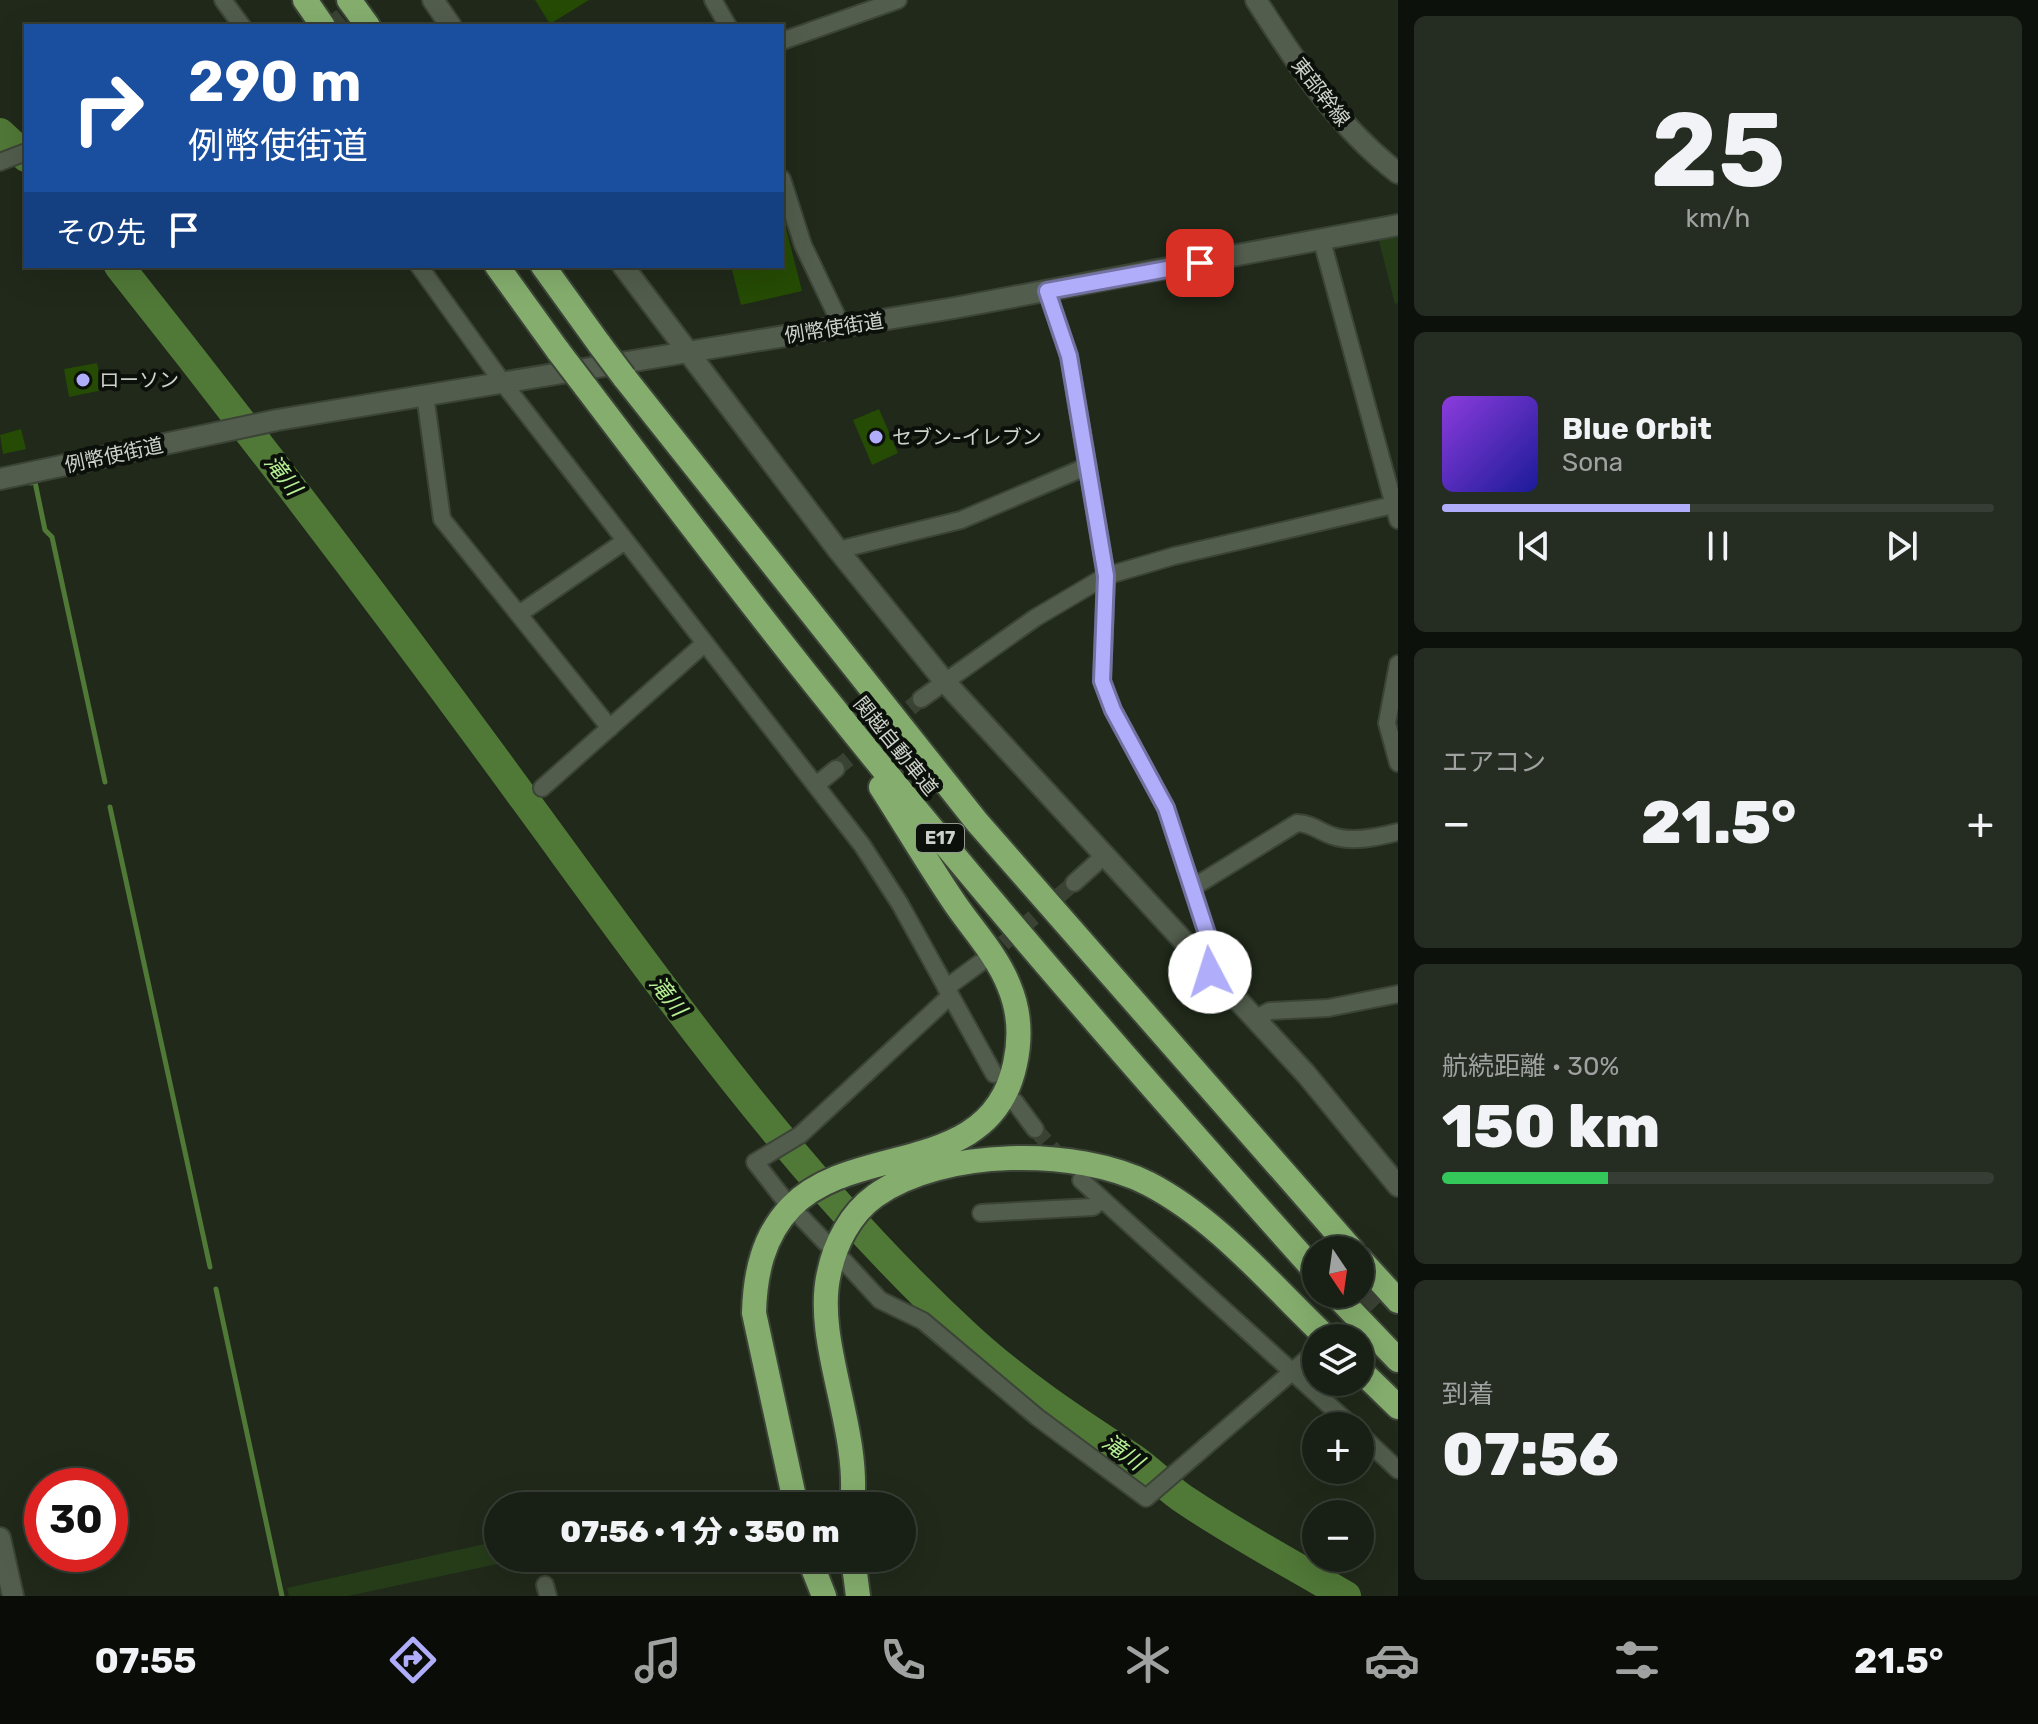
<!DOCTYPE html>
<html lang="ja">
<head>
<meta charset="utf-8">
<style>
  :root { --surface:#181f14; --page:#252c22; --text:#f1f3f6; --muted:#9fa2a0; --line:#363d34; --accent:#b0aefa }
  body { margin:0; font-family:Rubik,"Noto Sans JP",sans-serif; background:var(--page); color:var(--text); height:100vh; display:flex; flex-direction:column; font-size:30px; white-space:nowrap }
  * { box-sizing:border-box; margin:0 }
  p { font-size:26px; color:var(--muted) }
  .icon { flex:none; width:44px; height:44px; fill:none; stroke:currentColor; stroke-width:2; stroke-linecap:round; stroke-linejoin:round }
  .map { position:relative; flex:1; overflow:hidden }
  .details { display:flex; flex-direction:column; gap:16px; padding:16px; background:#0d110b; width:640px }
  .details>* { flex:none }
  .hud { position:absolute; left:24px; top:24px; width:760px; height:244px; border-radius:0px; box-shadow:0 8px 32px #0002,0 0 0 2px var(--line); background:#1a4fa0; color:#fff; overflow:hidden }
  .needle { width:52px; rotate:167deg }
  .buttons { position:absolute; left:1302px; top:1236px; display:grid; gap:16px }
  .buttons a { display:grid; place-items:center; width:72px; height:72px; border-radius:50%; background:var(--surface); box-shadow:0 8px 32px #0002,0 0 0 2px var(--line); font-size:40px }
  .speed { position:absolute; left:24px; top:1468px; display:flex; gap:16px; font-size:40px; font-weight:700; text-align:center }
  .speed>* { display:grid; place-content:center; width:104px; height:104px; border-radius:50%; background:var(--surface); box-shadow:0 8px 32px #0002,0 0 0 2px var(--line); line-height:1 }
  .speed .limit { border:12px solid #d22; background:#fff; color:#111 }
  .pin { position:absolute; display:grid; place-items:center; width:68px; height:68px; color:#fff; margin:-34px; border-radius:16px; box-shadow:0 4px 12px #0006 }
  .me { position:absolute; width:88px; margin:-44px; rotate:355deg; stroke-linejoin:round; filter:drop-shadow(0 0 6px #0008) }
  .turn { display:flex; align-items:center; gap:28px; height:168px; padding:0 32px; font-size:36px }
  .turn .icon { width:104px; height:104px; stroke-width:2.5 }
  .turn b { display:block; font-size:56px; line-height:68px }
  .then { display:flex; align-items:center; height:76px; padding:0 32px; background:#0003; gap:16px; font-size:30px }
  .big { font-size:60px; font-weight:800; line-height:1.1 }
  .details .tile { flex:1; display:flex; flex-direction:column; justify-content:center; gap:12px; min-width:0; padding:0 28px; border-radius:12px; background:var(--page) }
  .details .dial { align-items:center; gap:0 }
  .dial b { font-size:104px; line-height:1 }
  .song { display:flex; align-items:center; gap:24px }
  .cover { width:96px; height:96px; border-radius:12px; background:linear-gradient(135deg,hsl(270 70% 55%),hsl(240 70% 35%)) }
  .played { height:8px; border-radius:4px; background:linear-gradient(90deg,var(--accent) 45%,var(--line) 45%) }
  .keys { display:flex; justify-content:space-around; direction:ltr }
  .heat { display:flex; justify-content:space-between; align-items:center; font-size:44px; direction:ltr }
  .charge { height:12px; border-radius:6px; background:linear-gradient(90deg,#34c759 30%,var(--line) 0) }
  .trip { position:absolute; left:484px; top:1492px; width:432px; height:80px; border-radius:40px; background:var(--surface); box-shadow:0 8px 32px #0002,0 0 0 2px var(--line); font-weight:800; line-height:80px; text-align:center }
  .dock { display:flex; height:128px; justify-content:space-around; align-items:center; background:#0a0c08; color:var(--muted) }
  .dock .icon { width:56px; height:56px }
  .dock .selected { color:var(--accent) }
  .dock b { font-size:36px; color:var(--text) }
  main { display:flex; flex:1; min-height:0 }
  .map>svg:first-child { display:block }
  .green { fill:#263c19 }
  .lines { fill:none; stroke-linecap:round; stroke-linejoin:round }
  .stream { stroke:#507837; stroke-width:5 }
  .river { stroke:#507837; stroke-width:30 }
  .building { fill:#254b04 }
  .minor-tunnel { stroke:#3a4234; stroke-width:16; stroke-dasharray:16 8; stroke-linecap:butt }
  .minor-casing { stroke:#3c4438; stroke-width:20 }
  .tertiary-casing { stroke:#3c4438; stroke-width:24 }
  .secondary-casing { stroke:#3c4438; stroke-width:24 }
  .motorway-casing { stroke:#3c4438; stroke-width:28 }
  .minor { stroke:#525d4d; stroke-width:16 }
  .tertiary { stroke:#525d4d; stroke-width:20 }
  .secondary { stroke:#525d4d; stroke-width:20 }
  .motorway { stroke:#85ae6e; stroke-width:24 }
  .motorway-bridge-casing { stroke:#3c4438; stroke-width:28; stroke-linecap:butt }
  .motorway-bridge { stroke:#85ae6e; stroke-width:24 }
  .route-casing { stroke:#7271a2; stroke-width:20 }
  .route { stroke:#b0aefa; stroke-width:14 }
  .poi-dot { fill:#b0aefa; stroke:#0c100a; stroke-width:3 }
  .labels { text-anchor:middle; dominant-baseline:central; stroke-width:8; stroke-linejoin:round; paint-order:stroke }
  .shield { fill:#0c100a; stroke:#939890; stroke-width:2 }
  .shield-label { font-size:18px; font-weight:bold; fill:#cdd3ca }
  .street-label { font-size:20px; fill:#cdd3ca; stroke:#0c100a }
  .poi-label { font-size:20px; fill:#cdd3ca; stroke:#0c100a; text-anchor:start }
  .water-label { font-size:22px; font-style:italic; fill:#b6f195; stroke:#0c100a }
</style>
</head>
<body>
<main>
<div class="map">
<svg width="1398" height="1596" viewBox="0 0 1398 1596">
  <rect width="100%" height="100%" fill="#20291a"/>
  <path class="green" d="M1398 234V303L1395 304 1378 237Z
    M498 1541V1558H525L348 1596H289L287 1588Z"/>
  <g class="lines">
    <path class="stream" d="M30 483 35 482 45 530 52 537 105 782
      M110 807 210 1267
      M216 1289 282 1596"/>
    <path class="river" d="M0 133 26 157
      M119 266C258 441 393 619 525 800 662 987 796 1179 968 1337 1018 1383 1074 1420 1131 1457 1151 1470 1167 1489 1188 1502 1239 1536 1293 1565 1346 1596"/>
  </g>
  <path class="building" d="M535 0H589L550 24Z
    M786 228 802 291 741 305 731 266H782V229Z
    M97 363 103 390 69 397 64 369Z
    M879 409 898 453 872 465 853 420Z
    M21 429 26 449 3 454 0 435Z"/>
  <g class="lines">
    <path class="minor-tunnel" d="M329 26 359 2
      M836 769 921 699
      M985 959 1074 883
      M1035 1129 1066 1164
      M1330 1338 1398 1275"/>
    <g class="minor-casing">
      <path id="minor" d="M223 0 242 26
        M713 0 728 26
        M782 41 898 0
        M0 162 26 152
        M782 179 803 245 842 327
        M1322 241 1398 520
        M419 266 503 383 862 845 900 904 994 1074
        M1047 291 1069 356 1106 576 1102 681 1113 710 1166 808 1212 949 1210 972
        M425 395 442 519 610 728
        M838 550 961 520 1088 466
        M519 614 625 541
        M1398 664 1387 723 1398 763
        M921 699 1035 618 1106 576 1174 556 1393 505
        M816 785 836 769
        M542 788 705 643
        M1074 883 1105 855
        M1192 888 1297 823C1311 823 1320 832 1333 836 1352 843 1379 837 1398 832
        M946 988 980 963
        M1256 1018 1270 1011 1328 1008 1398 994
        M1015 1102 1035 1129
        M1081 1180 1352 1426
        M783 1198 755 1162 800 1135 950 996
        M981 1213 1093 1207 1100 1201
        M802 1218 826 1243
        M844 1261 880 1300 923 1321 1037 1417 1146 1498 1316 1351
        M1360 1434 1398 1470
        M545 1585 548 1596"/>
    </g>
    <g class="tertiary-casing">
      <path id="tertiary" d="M433 0 451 26
        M1256 0C1296 63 1338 127 1398 173
        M623 266 838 550 945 682 1306 1074 1398 1186
        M0 1538 13 1596"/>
    </g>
    <g class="secondary-casing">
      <path id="secondary" d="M0 479 277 420 954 308 1398 225"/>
    </g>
    <g class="motorway-casing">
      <path id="motorway" d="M305 0 323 26
        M349 0 368 26
        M497 266 559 352
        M543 266 600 345
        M624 377 977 822 1352 1250
        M585 386C664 490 743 595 825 697 982 894 1148 1084 1316 1272
        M1360 1259 1398 1301
        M1335 1294 1398 1360
        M1360 1370 1398 1407
        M796 1506 754 1313C755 1274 763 1236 791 1207 855 1141 991 1179 1015 1064 1021 1037 1020 1012 1009 986 998 957 974 931 956 905 930 867 906 826 881 787
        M852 1506C861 1428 813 1341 829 1273 835 1244 850 1214 875 1196 942 1148 1077 1147 1149 1184 1218 1220 1271 1285 1327 1338
        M809 1558 824 1596
        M853 1558 858 1596"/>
    </g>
    <use href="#minor" class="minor"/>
    <use href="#tertiary" class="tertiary"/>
    <use href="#secondary" class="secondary"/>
    <use href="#motorway" class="motorway"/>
    <g class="motorway-bridge-casing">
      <path id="motorway-bridge" d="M600 345 624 377
        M559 352 585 386"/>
    </g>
    <use href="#motorway-bridge" class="motorway-bridge"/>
  </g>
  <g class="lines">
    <g class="route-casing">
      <path id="route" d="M1200 263 1047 291 1069 356 1106 576 1102 681 1113 710 1166 808 1212 949 1210 972"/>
    </g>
    <use href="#route" class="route"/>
  </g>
  <g class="poi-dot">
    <circle cx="83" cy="380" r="8"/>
    <circle cx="876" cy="437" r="8"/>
  </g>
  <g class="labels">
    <rect class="shield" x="916" y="824" width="48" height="28" rx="6"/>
    <g class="shield-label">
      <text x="940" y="838">E17</text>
    </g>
    <g class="street-label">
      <text transform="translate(1321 92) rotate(52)">東部幹線</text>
      <text transform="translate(834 328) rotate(-9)">例幣使街道</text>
      <text transform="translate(114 455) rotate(-12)">例幣使街道</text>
      <text transform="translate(896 746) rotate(51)">関越自動車道</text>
    </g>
    <g class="poi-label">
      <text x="99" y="380">ローソン</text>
      <text x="892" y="437">セブン-イレブン</text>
    </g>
    <g class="water-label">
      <text transform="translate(283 475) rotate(52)">滝川</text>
      <text transform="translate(668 996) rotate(52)">滝川</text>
      <text transform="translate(1123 1452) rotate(36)">滝川</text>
    </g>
  </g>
</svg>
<div class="buttons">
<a><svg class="needle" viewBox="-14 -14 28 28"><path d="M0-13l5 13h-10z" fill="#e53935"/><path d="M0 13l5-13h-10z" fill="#9fa2a0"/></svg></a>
<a><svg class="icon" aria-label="layers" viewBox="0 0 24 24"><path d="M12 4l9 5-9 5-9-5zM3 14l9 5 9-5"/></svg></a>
<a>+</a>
<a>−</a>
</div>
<div class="speed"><div class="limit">30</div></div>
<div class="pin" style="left:1200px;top:263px;background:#d93025"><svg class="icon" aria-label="arrive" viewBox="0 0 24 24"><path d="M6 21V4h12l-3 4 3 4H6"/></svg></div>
<svg class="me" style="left:1210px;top:972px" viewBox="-20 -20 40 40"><circle r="19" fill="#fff"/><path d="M0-13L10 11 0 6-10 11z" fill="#b0aefa"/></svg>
<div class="trip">07:56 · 1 分 · 350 m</div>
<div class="hud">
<div class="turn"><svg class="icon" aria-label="right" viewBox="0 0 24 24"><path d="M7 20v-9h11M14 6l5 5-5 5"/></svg><div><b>290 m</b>例幣使街道</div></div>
<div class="then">その先<svg class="icon" aria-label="arrive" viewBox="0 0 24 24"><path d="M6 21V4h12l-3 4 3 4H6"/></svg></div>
</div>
</div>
<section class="details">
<div class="tile dial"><b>25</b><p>km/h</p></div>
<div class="tile">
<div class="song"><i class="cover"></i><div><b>Blue Orbit</b><p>Sona</p></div></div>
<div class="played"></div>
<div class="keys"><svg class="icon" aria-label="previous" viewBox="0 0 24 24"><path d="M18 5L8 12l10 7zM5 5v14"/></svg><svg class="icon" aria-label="pause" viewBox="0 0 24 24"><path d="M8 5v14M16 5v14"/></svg><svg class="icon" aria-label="next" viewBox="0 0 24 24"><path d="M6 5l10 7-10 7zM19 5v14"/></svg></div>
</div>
<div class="tile"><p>エアコン</p>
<div class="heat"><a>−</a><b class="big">21.5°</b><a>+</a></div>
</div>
<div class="tile"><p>航続距離 · 30%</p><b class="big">150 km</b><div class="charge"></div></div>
<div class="tile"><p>到着</p><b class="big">07:56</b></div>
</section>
</main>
<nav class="dock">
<b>07:55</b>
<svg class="icon selected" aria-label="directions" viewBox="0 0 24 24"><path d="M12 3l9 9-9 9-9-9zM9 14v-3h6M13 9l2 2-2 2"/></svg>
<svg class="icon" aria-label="music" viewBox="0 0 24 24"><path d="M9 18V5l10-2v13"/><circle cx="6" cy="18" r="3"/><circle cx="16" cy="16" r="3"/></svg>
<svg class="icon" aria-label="phone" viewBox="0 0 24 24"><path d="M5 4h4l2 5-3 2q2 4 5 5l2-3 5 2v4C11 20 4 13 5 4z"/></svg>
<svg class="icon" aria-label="climate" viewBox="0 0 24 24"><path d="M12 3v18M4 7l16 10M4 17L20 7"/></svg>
<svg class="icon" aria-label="car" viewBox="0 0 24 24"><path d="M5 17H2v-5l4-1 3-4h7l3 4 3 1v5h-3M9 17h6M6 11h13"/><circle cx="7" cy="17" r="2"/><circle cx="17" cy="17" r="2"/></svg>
<svg class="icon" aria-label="filters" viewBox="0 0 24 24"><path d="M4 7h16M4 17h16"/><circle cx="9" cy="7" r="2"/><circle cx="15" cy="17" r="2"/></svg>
<b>21.5°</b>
</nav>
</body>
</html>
